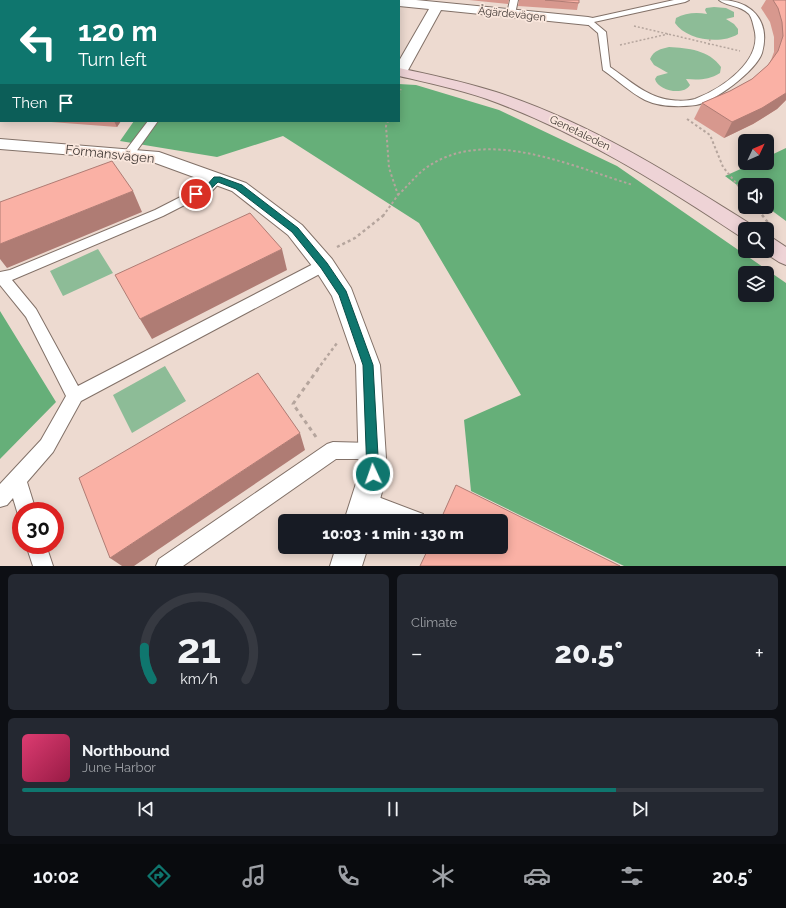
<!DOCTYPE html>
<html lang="en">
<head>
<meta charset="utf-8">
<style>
  :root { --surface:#171b24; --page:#242831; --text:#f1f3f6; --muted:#9ea1a6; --line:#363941; --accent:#0f766e }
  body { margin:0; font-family:Raleway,sans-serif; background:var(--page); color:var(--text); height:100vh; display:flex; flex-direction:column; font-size:15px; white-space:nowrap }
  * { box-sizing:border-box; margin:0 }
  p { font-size:13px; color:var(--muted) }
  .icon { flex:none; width:22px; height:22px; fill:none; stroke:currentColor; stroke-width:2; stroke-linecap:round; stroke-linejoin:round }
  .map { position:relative; height:566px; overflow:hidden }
  .panel { display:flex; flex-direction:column; gap:8px; padding:8px; background:#0d0f14; flex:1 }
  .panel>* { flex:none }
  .hud { position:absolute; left:0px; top:0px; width:400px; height:122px; box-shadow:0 2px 10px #0003; background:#0f766e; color:#fff; overflow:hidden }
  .needle { width:26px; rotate:46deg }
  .tools { position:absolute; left:738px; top:134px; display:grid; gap:8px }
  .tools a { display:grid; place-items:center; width:36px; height:36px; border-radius:6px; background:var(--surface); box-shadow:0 2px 10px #0003; font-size:20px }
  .speed { position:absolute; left:12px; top:502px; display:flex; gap:8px; font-size:20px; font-weight:700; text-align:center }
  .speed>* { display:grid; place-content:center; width:52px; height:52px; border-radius:50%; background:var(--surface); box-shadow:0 2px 10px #0003; line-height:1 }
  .speed .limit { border:6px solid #d22; background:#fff; color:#111 }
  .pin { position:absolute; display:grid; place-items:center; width:34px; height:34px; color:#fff; margin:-17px; border:2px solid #fff; border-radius:50%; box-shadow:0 1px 4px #0007 }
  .me { position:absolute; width:44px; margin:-22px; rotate:357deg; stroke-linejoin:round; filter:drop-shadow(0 0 3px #0008) }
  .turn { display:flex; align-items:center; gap:14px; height:84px; padding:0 12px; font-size:18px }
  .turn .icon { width:52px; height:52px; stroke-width:2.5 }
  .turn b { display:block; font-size:28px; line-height:34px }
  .then { display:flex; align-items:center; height:38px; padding:0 12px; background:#0003; gap:8px; font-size:15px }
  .big { font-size:30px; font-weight:800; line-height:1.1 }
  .panel .tile { flex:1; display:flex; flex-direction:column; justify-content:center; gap:6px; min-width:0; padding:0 14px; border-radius:6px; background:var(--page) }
  .panel .dial { align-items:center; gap:0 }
  .dial svg { height:104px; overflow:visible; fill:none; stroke:var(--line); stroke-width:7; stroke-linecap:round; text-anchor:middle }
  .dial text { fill:var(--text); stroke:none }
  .song { display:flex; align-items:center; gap:12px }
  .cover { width:48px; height:48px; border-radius:6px; background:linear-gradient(135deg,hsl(340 70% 55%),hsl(340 70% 35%)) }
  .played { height:4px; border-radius:2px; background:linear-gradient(90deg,var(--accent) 80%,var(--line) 80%) }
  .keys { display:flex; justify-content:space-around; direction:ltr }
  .heat { display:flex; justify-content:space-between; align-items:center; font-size:22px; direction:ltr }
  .panel .tiles { flex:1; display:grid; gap:8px; grid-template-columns:1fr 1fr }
  .tile:last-child { grid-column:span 2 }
  .trip { position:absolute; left:278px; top:514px; width:230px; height:40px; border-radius:6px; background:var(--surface); box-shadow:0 2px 10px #0003; font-weight:800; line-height:40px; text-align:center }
  .tab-bar { display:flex; height:64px; justify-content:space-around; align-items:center; background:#090b0e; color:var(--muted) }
  .tab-bar .icon { width:28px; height:28px }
  .tab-bar .active { color:var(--accent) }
  .tab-bar b { font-size:18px; color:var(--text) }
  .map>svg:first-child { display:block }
  .green { fill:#8dbc97 }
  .forest { fill:#66af79; fill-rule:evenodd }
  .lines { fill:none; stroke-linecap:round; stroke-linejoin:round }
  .lane-casing { stroke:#827168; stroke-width:2 }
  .street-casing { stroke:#827168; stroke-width:2 }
  .secondary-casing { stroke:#827168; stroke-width:2 }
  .path-far3 { stroke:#b5a59d; stroke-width:1.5; stroke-dasharray:2 2; stroke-linecap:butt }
  .path-far2 { stroke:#b5a59d; stroke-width:2; stroke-dasharray:2.5 2.5; stroke-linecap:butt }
  .path-far1 { stroke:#b5a59d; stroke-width:2.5; stroke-dasharray:3 3; stroke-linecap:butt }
  .path { stroke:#b5a59d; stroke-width:3; stroke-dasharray:4 4; stroke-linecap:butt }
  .lane { fill:#fff; fill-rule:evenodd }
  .street { fill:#fff; fill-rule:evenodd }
  .secondary { fill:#eed3d6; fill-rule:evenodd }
  .wall { fill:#d7988e }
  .shaded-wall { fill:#af7c74 }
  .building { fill:#fab1a5; stroke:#af7c74 }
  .route { fill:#0f766e; stroke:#0a4d48 }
  .labels { text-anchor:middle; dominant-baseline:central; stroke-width:3.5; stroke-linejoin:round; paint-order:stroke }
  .far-street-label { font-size:11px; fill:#413935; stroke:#fae7dd }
  .street-label { font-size:13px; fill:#413935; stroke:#fae7dd }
</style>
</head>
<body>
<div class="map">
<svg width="786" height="566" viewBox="0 0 786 566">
  <rect width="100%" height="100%" fill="#eddad0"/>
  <path class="green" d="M714 7 726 8 734 12V17L726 19 734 24 738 29V34C721 45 686 40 675 23L676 18C685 13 696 12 707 14L705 10 706 8Z
    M669 47C688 48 709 50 721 67L720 73C709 80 698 80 686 79L690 85C684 96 658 91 655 79L657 76 668 73 654 65 650 59C654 50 661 49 669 47Z
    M98 249 113 273 63 296 50 271Z
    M165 366 186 401 132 433 113 395Z"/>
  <path class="forest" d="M399 84 416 85 499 110 617 166 786 283V566H624L471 491 464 420 521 395 419 223 283 136 217 157 120 141 134 121H399ZM745 273H767V295H745Z
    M786 148V221L767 207V185H745V191L725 176 754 163H767V157Z
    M0 311 56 402 0 459Z"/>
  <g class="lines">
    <g class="lane-casing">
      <path id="lane" d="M510 0H518L515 14 511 16 507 14Z
        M674 0H689L685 2 594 22 606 32 610 67C629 80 648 98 671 100 677 101 689 101 695 99 721 89 764 61 754 28 753 24 752 18 749 14 740 5 726 6 719 0 751 0 771 20 762 53 756 71 714 102 696 105 681 107 660 107 645 100 631 93 616 79 603 70L598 33 584 21 588 19Z
        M148 121H158L133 156H125L123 154Z
        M217 175 221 176 223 179 212 191 163 216 12 280 36 309 78 386 319 261 324 260 329 261 331 265 329 269 81 401 53 452 27 482 36 511H21V518H19L13 498 7 505 0 507V484L41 440 66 396 26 317 0 285V272L10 270 155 210 204 185 213 176Z
        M333 442 372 443 378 445 381 451 378 457 372 459H336L183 566H156L159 559 327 444Z
        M365 492 423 514 426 521H392L358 508 356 501 358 494Z
        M26 545H46L53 566H33Z"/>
    </g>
    <g class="street-casing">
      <path id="street" d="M394 0H416L588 17 593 18 594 21 593 24 588 25 441 10 407 72 405 75 400 76 399 61 429 9 399 6V1H394Z
        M0 139 159 152 246 183 302 225 332 259 351 288 380 365 387 474 374 521H344L359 474 356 365 332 296 316 271 288 235 232 191 150 161 0 149Z
        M336 547H368L362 566H330Z"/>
    </g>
    <g class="secondary-casing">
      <path id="secondary" d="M0 31H1V39H0Z
        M399 68C432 75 464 82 496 92 588 122 671 174 752 225L754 229H745V237L738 235C658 182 578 132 487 99 458 89 429 83 399 76Z
        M767 237 774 239 786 247V265L779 262 762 251H767Z"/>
    </g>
    <path class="path-far3" d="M6 1 11 0
      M22 1 24 0
      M634 26 740 51
      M620 45 668 34
      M709 45 710 39
      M399 94 401 89"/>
    <path class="path-far2" d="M687 119 710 135 723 167 745 194
      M398 195C409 185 419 171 432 164 491 128 574 167 633 185
      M756 207 763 216
      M383 216 398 195 389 168 386 126 388 121"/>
    <path class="path-far1" d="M762 215 770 225
      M337 247 355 238 384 215
      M317 370 337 343"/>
    <path class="path" d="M316 437 293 404 318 369"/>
    <use href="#lane" class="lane"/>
    <use href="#street" class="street"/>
    <use href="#secondary" class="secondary"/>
  </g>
  <path class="wall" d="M244 0H370V1H256Z
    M469 0H509L508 4Z
    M519 0H579L577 10 518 6Z
    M766 0H786V100L777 109 753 124 724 138 694 119 702 103 730 91 752 79 768 65 771 60 774 52V37L770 22 761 8Z
    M0 66H1V118H0Z
    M38 121H121L117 127Z"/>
  <path class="shaded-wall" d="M786 93V100L777 109 753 124 724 138 732 122Z
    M114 121H121L117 127Z
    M133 191 142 212 7 268 0 259V244Z
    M282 249 287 270 152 339 140 319Z
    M300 433 305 450 134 566H122L110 558Z"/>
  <path class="building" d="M316 0H366V1H330Z
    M545 0H579V3Z
    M773 0H786V93L762 108 732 122 702 103 730 91 752 79 768 65 778 51 783 36 782 22 778 8Z
    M0 66H1V103H0Z
    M112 161 133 191 0 244V202Z
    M250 213 282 249 140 319 115 275Z
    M258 373 300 433 110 558 79 478Z
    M456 485 620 566H420L429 547H501V521H440Z"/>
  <path class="route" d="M214 177H220L242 185 298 228 327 263 346 291 373 365 379 474 377 478 373 480 369 478 367 474 363 365 339 295 321 268 292 232 236 189 218 182C212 188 203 197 193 196V192L206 186Z"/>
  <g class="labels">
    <g class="far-street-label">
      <text transform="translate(512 14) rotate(6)">Ågärdevägen</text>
      <text transform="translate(580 133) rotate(26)">Genetaleden</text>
    </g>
    <g class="street-label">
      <text transform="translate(110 154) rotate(6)">Förmansvägen</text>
    </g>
  </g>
</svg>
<div class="tools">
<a><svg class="needle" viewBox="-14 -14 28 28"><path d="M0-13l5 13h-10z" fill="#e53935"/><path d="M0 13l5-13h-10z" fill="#9ea1a6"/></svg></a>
<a><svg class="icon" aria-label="sound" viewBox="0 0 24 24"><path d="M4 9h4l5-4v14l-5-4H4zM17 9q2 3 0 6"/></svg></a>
<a><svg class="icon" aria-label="search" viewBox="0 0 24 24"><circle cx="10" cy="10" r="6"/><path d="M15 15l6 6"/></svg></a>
<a><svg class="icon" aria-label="layers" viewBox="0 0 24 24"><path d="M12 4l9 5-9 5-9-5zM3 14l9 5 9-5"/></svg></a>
</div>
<div class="speed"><div class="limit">30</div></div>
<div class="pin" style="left:196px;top:194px;background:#d93025"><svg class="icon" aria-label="arrive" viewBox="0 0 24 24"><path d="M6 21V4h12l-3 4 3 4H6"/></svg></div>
<svg class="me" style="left:373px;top:474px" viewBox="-20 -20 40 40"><circle r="17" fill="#0f766e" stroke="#fff" stroke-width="3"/><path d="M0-11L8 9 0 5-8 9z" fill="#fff"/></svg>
<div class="trip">10:03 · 1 min · 130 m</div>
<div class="hud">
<div class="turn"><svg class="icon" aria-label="left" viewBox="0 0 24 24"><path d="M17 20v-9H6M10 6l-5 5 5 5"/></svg><div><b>120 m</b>Turn left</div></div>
<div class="then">Then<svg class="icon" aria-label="arrive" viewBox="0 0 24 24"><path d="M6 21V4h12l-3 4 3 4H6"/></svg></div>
</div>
</div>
<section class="panel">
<div class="tiles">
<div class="tile dial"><svg viewBox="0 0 100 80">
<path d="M14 69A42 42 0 1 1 86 69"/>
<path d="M14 69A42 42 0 0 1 8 44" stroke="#0f766e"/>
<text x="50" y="56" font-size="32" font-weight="700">21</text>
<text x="50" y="72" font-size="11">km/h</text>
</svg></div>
<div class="tile"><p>Climate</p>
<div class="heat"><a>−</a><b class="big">20.5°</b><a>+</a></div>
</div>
<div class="tile">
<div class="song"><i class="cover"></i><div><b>Northbound</b><p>June Harbor</p></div></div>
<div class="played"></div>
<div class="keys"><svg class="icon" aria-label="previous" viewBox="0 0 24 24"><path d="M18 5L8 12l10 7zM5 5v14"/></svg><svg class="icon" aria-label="pause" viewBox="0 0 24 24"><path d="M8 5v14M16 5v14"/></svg><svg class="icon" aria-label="next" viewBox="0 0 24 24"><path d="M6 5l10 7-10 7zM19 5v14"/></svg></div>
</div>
</div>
</section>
<nav class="tab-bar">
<b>10:02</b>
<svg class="icon active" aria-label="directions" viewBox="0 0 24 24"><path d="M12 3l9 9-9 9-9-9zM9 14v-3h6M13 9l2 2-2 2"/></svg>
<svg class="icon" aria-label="music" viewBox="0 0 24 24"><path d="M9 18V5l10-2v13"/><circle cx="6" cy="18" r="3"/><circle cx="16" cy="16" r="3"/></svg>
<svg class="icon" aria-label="phone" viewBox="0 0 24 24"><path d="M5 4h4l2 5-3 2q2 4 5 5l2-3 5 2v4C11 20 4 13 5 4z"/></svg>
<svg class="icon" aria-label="climate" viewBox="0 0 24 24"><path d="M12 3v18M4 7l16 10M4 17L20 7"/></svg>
<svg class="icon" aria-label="car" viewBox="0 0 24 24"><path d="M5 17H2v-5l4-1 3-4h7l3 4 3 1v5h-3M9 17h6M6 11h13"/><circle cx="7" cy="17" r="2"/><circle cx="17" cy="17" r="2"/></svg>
<svg class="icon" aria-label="filters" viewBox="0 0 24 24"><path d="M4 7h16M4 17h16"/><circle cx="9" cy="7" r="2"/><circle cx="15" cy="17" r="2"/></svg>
<b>20.5°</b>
</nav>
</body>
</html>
